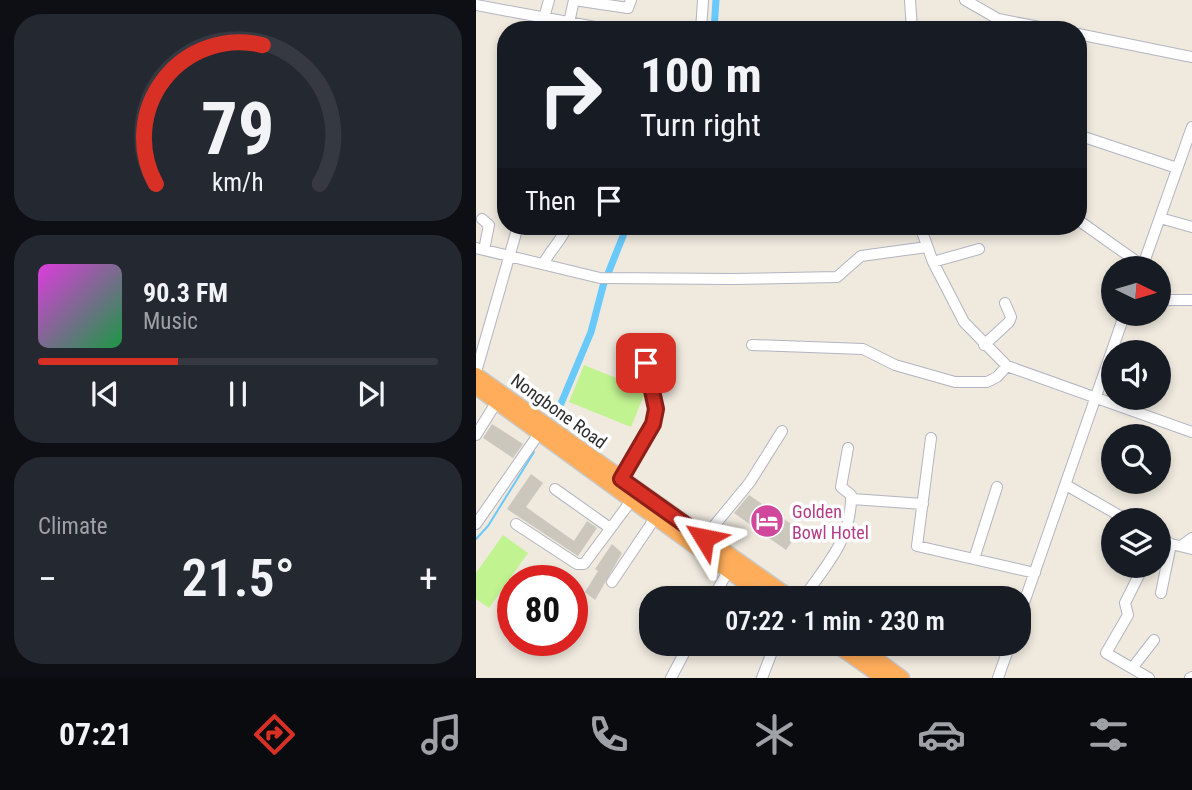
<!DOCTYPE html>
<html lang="en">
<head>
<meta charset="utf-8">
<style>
  :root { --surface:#171b24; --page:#242831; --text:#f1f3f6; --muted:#9ea1a6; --line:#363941; --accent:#d93025 }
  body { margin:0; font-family:"Roboto Condensed",sans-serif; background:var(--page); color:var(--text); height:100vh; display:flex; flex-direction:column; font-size:26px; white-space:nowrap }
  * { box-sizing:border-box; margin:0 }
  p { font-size:23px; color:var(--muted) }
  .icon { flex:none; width:38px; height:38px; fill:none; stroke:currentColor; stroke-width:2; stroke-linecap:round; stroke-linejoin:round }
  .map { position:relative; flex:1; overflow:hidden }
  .side { display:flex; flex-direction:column; gap:14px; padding:14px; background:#0d0f14; width:476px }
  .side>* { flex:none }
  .banner { position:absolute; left:21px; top:21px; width:590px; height:214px; border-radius:28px; box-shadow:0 4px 10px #0003; background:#171b24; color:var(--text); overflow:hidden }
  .needle { width:46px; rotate:95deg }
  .controls { position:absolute; left:625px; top:256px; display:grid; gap:14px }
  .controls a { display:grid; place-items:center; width:70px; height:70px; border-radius:50%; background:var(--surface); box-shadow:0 4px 10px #0003; font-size:35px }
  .speed { position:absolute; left:21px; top:565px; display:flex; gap:14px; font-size:35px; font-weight:700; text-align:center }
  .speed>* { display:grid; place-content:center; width:91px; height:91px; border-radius:50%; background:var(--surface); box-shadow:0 4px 10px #0003; line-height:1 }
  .speed .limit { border:10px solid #d22; background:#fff; color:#111 }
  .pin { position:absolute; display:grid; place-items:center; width:60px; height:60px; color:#fff; margin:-30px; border-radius:14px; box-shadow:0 4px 10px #0006 }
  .me { position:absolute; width:77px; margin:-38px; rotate:305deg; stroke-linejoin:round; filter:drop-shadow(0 0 5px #0008) }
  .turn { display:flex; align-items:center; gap:24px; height:147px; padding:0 28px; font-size:32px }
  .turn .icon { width:91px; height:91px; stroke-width:2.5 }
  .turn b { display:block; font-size:49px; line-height:60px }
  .then { display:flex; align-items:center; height:66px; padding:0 28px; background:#0003; gap:14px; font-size:26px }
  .big { font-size:52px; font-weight:600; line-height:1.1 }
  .side .tile { flex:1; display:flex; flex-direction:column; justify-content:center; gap:10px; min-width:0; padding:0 24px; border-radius:28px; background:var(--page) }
  .side .dial { align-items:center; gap:0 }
  .dial svg { height:182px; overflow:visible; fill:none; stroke:var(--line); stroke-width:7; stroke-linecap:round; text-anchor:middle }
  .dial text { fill:var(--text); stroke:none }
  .song { display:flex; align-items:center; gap:21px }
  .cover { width:84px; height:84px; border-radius:10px; background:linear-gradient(135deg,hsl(300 70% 55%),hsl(140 70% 35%)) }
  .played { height:7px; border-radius:4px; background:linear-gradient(90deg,var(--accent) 35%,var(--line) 35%) }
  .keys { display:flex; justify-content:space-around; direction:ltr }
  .heat { display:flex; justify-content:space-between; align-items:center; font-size:38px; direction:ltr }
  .trip { position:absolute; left:163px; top:586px; width:392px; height:70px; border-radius:28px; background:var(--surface); box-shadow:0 4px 10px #0003; font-weight:600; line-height:70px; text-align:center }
  .dock { display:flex; height:112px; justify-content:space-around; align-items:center; background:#090b0e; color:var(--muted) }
  .dock .icon { width:49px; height:49px }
  .dock .selected { color:var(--accent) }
  .dock b { font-size:32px; color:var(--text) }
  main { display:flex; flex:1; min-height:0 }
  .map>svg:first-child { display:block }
  .pitch { fill:#c2f391 }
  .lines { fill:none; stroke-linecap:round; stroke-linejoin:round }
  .stream { stroke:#68c9fa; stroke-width:2 }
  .canal { stroke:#68c9fa; stroke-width:7 }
  .building { fill:#cbc7bd }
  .minor-casing { stroke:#b2b4c2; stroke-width:12 }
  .highway-casing { stroke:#c8c8c8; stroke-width:17 }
  .minor { stroke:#fff; stroke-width:10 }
  .highway { stroke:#ffad5a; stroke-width:14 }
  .route-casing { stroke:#8d1f18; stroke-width:18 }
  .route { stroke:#d93025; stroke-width:12 }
  .labels { text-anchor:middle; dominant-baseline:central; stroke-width:7; stroke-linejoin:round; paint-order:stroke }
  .street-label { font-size:18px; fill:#2d2d2d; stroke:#fff }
  .hotel-label { font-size:18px; fill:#b23c85; stroke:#fff; text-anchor:start }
</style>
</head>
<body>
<main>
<section class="side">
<div class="tile dial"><svg viewBox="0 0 100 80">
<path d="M14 69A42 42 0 1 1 86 69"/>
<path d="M14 69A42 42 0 0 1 61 8" stroke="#d93025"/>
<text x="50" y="56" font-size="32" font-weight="700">79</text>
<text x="50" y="72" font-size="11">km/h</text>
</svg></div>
<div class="tile">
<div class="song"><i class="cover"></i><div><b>90.3 FM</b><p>Music</p></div></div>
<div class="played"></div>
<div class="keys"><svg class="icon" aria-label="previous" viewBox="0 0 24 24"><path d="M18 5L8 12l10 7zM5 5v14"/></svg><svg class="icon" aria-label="pause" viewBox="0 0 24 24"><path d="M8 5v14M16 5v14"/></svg><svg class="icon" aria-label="next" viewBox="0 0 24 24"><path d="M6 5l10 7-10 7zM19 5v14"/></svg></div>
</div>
<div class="tile"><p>Climate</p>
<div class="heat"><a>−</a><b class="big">21.5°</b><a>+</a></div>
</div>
</section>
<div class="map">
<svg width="716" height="678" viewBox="0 0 716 678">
  <rect width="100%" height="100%" fill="#efe9de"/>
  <path class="pitch" d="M108 365 170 390 155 427 93 402Z
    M27 535 52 553 13 608 0 599V573Z"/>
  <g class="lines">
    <path class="stream" d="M0 539 12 526 58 452"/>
    <path class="canal" d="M238 30 240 0
      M76 425 115 332 127 286 151 226"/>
  </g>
  <path class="building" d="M16 424 47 444 37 458 7 438Z
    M55 474 67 483 50 507 98 541 111 521 121 528 102 556 31 509Z
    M273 495 324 530 310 550 258 513Z
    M136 544 146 553 119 600 109 592 122 571 119 569Z"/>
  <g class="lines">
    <g class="minor-casing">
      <path id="minor" d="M98 0 152 8 155 0
        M434 0 436 30
        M489 0 522 19 579 30
        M0 5 135 30
        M68 18 73 0
        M92 27 98 0
        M225 30 227 0
        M602 34 716 57
        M602 135 701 168
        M684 218 716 227
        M6 219 13 225 8 250
        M602 220 667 266
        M444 226 457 262 488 322 531 366 716 432
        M0 248 124 278 257 279 361 277 385 256 451 247
        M457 262 503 249
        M68 263C74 250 87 239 91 226
        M666 268 716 127
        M682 300H716
        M276 345 387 349 419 365 479 382H511L521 377 531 366
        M508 345 533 322 535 317 529 303
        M0 372 42 226
        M0 435 20 403
        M455 438 441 546 559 573
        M144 479 177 424 180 409 170 363
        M590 485 651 520
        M79 489 134 528
        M376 499 447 504
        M0 524 62 435
        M40 524 101 564H108L155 501
        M682 537 695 544 716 549
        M228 538 274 482 306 431
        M705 546 716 538
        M498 559 521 487
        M668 565 649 603 652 615 630 653 673 678
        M136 582 179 518
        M685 593 695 544
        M237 598 252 571
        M327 598C351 565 376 538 375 495L365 487 372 448
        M542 620 649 313
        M657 667 678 640
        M195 678 213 644
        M286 678 299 644
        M522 678 534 644
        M714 678 716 677"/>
    </g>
    <g class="highway-casing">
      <path id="highway" d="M0 375 315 598
        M0 387 290 598
        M359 644 407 678
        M380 644 426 678"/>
    </g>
    <use href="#minor" class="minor"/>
    <use href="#highway" class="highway"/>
  </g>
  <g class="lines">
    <g class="route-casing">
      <path id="route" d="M170 363 180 409 177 424 145 479 228 538"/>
    </g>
    <use href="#route" class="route"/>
  </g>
  <defs>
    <g id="hotel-disc" transform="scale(1.75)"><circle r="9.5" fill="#d1479c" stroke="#fff"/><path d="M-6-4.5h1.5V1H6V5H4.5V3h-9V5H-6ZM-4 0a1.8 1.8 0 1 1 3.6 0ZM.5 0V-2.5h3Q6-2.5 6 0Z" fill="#fff"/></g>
  </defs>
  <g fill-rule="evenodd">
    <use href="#hotel-disc" x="291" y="521"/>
  </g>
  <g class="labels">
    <g class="street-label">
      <text transform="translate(83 411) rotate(36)">Nongbone Road</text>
    </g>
    <g class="hotel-label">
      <text x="316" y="511">Golden<tspan x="316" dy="21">Bowl Hotel</tspan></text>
    </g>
  </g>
</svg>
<div class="controls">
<a><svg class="needle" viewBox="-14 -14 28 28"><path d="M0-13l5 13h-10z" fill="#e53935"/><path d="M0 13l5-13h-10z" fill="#9ea1a6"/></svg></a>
<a><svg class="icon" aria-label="sound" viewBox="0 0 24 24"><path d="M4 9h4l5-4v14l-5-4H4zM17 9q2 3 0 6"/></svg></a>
<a><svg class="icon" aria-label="search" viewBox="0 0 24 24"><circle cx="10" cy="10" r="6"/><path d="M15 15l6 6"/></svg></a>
<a><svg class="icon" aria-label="layers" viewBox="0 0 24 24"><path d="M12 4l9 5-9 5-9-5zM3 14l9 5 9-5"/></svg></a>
</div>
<div class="speed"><div class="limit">80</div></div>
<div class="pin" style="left:170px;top:363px;background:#d93025"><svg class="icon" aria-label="arrive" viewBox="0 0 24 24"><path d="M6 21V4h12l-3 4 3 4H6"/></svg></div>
<svg class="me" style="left:228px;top:538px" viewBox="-20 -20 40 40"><path d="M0-17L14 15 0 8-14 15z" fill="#d93025" stroke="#fff" stroke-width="4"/></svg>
<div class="trip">07:22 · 1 min · 230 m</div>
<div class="banner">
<div class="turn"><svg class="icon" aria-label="right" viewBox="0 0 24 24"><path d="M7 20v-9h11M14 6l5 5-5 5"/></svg><div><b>100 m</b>Turn right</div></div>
<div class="then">Then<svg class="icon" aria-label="arrive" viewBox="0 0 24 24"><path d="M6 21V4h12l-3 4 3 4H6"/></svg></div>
</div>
</div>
</main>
<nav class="dock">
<b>07:21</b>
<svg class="icon selected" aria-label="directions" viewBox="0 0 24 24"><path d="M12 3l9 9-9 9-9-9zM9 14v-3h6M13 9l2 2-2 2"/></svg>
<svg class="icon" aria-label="music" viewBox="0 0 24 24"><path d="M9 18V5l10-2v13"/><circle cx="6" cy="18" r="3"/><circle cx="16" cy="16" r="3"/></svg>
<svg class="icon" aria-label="phone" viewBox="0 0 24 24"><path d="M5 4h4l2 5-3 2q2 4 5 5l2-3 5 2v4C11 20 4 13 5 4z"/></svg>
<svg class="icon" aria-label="climate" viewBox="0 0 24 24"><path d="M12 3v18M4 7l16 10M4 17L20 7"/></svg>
<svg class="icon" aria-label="car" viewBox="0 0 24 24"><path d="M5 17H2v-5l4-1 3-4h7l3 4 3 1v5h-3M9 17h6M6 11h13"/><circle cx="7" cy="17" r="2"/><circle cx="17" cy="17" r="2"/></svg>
<svg class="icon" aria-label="filters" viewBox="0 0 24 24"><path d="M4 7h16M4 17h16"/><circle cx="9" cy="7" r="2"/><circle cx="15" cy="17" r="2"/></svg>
</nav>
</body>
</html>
